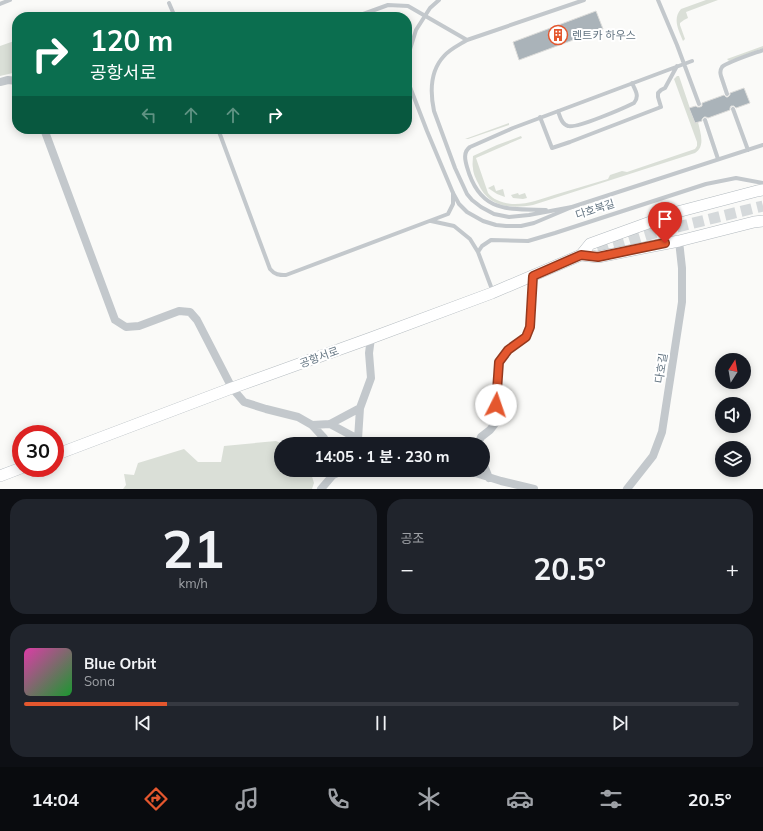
<!DOCTYPE html>
<html lang="ko">
<head>
<meta charset="utf-8">
<style>
  :root { --surface:#171b24; --page:#20242c; --text:#f1f3f6; --muted:#9ea1a6; --line:#363941; --accent:#e4572e }
  body { margin:0; font-family:Mulish,"Noto Sans KR",sans-serif; background:var(--page); color:var(--text); height:100vh; display:flex; flex-direction:column; font-size:15px; white-space:nowrap }
  * { box-sizing:border-box; margin:0 }
  p { font-size:13px; color:var(--muted) }
  .icon { flex:none; width:22px; height:22px; fill:none; stroke:currentColor; stroke-width:2; stroke-linecap:round; stroke-linejoin:round }
  .map { position:relative; height:489px; overflow:hidden }
  .drawer { display:flex; flex-direction:column; gap:10px; padding:10px; background:#0d0f14; flex:1 }
  .drawer>* { flex:none }
  .guide { position:absolute; left:12px; top:12px; width:400px; height:122px; border-radius:16px; box-shadow:0 2px 10px #0003; background:#0b6e4f; color:#fff; overflow:hidden }
  .needle { width:26px; rotate:11deg }
  .fabs { position:absolute; left:715px; top:353px; display:grid; gap:8px }
  .fabs a { display:grid; place-items:center; width:36px; height:36px; border-radius:50%; background:var(--surface); box-shadow:0 2px 10px #0003; font-size:20px }
  .speed { position:absolute; left:12px; top:425px; display:flex; gap:8px; font-size:20px; font-weight:700; text-align:center }
  .speed>* { display:grid; place-content:center; width:52px; height:52px; border-radius:50%; background:var(--surface); box-shadow:0 2px 10px #0003; line-height:1 }
  .speed .limit { border:6px solid #d22; background:#fff; color:#111 }
  .pin { position:absolute; display:grid; place-items:center; width:34px; height:34px; color:#fff; margin:-41px -17px; border-radius:50% 50% 50% 0; rotate:-45deg; box-shadow:0 0 4px #0007 }
  .pin .icon { rotate:45deg }
  .me { position:absolute; width:44px; margin:-22px; rotate:4deg; stroke-linejoin:round; filter:drop-shadow(0 0 3px #0008) }
  .turn { display:flex; align-items:center; gap:14px; height:84px; padding:0 12px; font-size:18px }
  .turn .icon { width:52px; height:52px; stroke-width:2.5 }
  .turn b { display:block; font-size:28px; line-height:34px }
  .lanes { display:flex; align-items:center; height:38px; padding:0 12px; background:#0003; justify-content:center; gap:20px; direction:ltr }
  .lanes .off { opacity:.35 }
  .big { font-size:30px; font-weight:700; line-height:1.1 }
  .drawer .widget { flex:1; display:flex; flex-direction:column; justify-content:center; gap:6px; min-width:0; padding:0 14px; border-radius:16px; background:var(--page) }
  .drawer .dial { align-items:center; gap:0 }
  .dial b { font-size:52px; line-height:1 }
  .song { display:flex; align-items:center; gap:12px }
  .cover { width:48px; height:48px; border-radius:6px; background:linear-gradient(135deg,hsl(320 70% 55%),hsl(130 70% 35%)) }
  .played { height:4px; border-radius:2px; background:linear-gradient(90deg,var(--accent) 20%,var(--line) 20%) }
  .keys { display:flex; justify-content:space-around; direction:ltr }
  .heat { display:flex; justify-content:space-between; align-items:center; font-size:22px; direction:ltr }
  .drawer .tiles { flex:1; display:grid; gap:10px; grid-template-columns:1fr 1fr }
  .widget:last-child { grid-column:span 2 }
  .trip { position:absolute; left:274px; top:437px; width:216px; height:40px; border-radius:20px; background:var(--surface); box-shadow:0 2px 10px #0003; font-weight:700; line-height:40px; text-align:center }
  .menu { display:flex; height:64px; justify-content:space-around; align-items:center; background:#090b0e; color:var(--muted) }
  .menu .icon { width:28px; height:28px }
  .menu .current { color:var(--accent) }
  .menu b { font-size:18px; color:var(--text) }
  .map>svg:first-child { display:block }
  .green { fill:#dadfd7 }
  .building { fill:#aab3b9; stroke:#dcdcda }
  .lines { fill:none; stroke-linecap:round; stroke-linejoin:round }
  .secondary-tunnel { stroke:#d5d9db; stroke-width:11; stroke-dasharray:11 5.5; stroke-linecap:butt }
  .secondary-casing { stroke:#b3babf; stroke-width:12 }
  .lane { stroke:#c3c8cc; stroke-width:4 }
  .street { stroke:#c3c8cc; stroke-width:8 }
  .secondary { stroke:#fff; stroke-width:11 }
  .lane-bridge { stroke:#c3c8cc; stroke-width:4 }
  .route-casing { stroke:#94391e; stroke-width:10 }
  .route { stroke:#e4572e; stroke-width:7 }
  .labels { text-anchor:middle; dominant-baseline:central; stroke-width:4; stroke-linejoin:round; paint-order:stroke }
  .poi-label { font-size:11px; fill:#657683; stroke:#fff; text-anchor:start }
  .street-label { font-size:11px; fill:#657683; stroke:#fff }
</style>
</head>
<body>
<div class="map">
<svg width="763" height="489" viewBox="0 0 763 489">
  <rect width="100%" height="100%" fill="#fafaf8"/>
  <path class="green" d="M706 0H718L686 12 688 18 684 20 680 23V25L685 39 683 41C679 31 672 19 681 9Z
    M17 40V72L0 76V46Z
    M763 46V48L729 61 727 59Z
    M677 76H679L695 123 698 122C700 132 706 146 695 153L533 205C509 209 488 207 478 183 476 179 473 173 473 168 472 164 473 160 473 156L497 145 521 136 522 138 476 158 488 193C493 200 503 203 512 204 526 205 541 199 554 195 572 190 590 184 608 179L610 175 622 171 627 172 695 149 697 146V142L674 79Z
    M509 123V125L468 139H465Z
    M494 185 496 191 503 189 505 197 497 194 488 188Z
    M518 193 519 195 525 193 527 198 523 199 513 198 511 195Z
    M276 441 283 444H281V470H310L314 483 312 489H123L126 485 124 474 134 475 138 463 184 449 198 462H221L224 446Z"/>
  <path class="building" d="M596 11 603 29 519 60 513 42Z
    M744 88 750 103 736 108 734 106H731L730 108V110L708 118 706 117H704L702 119V121L695 123 689 108 696 106 697 107H700L702 106V103L724 95 726 97H728L730 95V93Z"/>
  <g class="lines">
    <path class="secondary-tunnel" d="M582 255 661 231 763 206"/>
    <g class="secondary-casing">
      <path id="secondary" d="M581 255 590 244 681 211 757 191 763 190
        M55 455 232 388 371 338 492 293 581 255 598 257 679 241 754 222 763 221
        M0 476 21 468"/>
    </g>
    <path class="lane" d="M584 0 467 40C459 45 450 49 444 56 430 71 430 92 434 111L455 168 467 194 472 200 481 207 494 214 509 217 529 215 572 207 763 145
      M658 0 677 45 699 104
      M169 3 175 17
      M0 4 10 0
      M355 17 388 5 408 6 467 40
      M727 94 721 76C720 73 720 70 722 67 727 62 755 53 763 50
      M733 109 748 150
      M558 111C560 116 561 124 568 126 576 129 624 108 634 103 640 96 635 90 632 83
      M540 117 552 148 570 142 661 107 658 97V93L661 90 665 88 677 66
      M705 120 718 159
      M218 129 270 269C275 275 279 275 286 275L448 214 453 204V193
      M546 210C507 209 480 213 467 167 465 160 463 152 470 147L513 128 692 61
      M431 221 454 226 470 239 478 252
      M493 292 478 252 482 246 491 240 528 241 555 233 706 184 736 178 763 183"/>
    <path class="street" d="M0 82 8 80 17 81
      M44 129 115 320 126 327 139 326 179 311 190 312 197 320 232 388 244 402 266 409 298 417 312 425 324 438 326 444
      M330 424 358 439
      M312 425 330 424 360 408
      M361 444 358 439 360 408 371 378 369 353 371 338
      M478 444 481 437 490 430 497 421 496 405 499 362 508 350 526 337 530 327 533 276
      M483 463 489 478
      M466 470 501 481 534 489
      M321 489 333 475 344 470
      M627 489 653 456 662 432 682 302V268L679 241"/>
    <use href="#secondary" class="secondary"/>
    <path class="lane-bridge" d="M439 0 430 8 416 30 407 59V72L410 87 427 131 453 193 459 204 467 212 483 221 496 225 506 226H521L534 223 572 207"/>
  </g>
  <g class="lines">
    <g class="route-casing">
      <path id="route" d="M496 405 499 362 508 350 526 337 530 327 533 276 581 255 598 257 665 243"/>
    </g>
    <use href="#route" class="route"/>
  </g>
  <defs>
    <g id="building-ring" transform="scale(1)"><circle r="9.5" fill="#fff" stroke="#e4572e" stroke-width="1.5"/><path d="M-4-6H4V6H1V3H-1V6H-4ZM-2.5-4.3h1.7v1.8h-1.7ZM.8-4.3h1.7v1.8H.8ZM-2.5-1h1.7V.8h-1.7ZM.8-1h1.7V.8H.8Z" fill="#e4572e"/></g>
  </defs>
  <g fill-rule="evenodd">
    <use href="#building-ring" x="558" y="35"/>
  </g>
  <g class="labels">
    <g class="poi-label">
      <text x="572" y="35">렌트카 하우스</text>
    </g>
    <g class="street-label">
      <text transform="translate(595 209) rotate(-18)">다호북길</text>
      <text transform="translate(319 357) rotate(-20)">공항서로</text>
      <text transform="translate(661 368) rotate(-81)">다호길</text>
    </g>
  </g>
</svg>
<div class="fabs">
<a><svg class="needle" viewBox="-14 -14 28 28"><path d="M0-13l5 13h-10z" fill="#e53935"/><path d="M0 13l5-13h-10z" fill="#9ea1a6"/></svg></a>
<a><svg class="icon" aria-label="sound" viewBox="0 0 24 24"><path d="M4 9h4l5-4v14l-5-4H4zM17 9q2 3 0 6"/></svg></a>
<a><svg class="icon" aria-label="layers" viewBox="0 0 24 24"><path d="M12 4l9 5-9 5-9-5zM3 14l9 5 9-5"/></svg></a>
</div>
<div class="speed"><div class="limit">30</div></div>
<div class="pin" style="left:665px;top:243px;background:#d93025"><svg class="icon" aria-label="arrive" viewBox="0 0 24 24"><path d="M6 21V4h12l-3 4 3 4H6"/></svg></div>
<svg class="me" style="left:496px;top:405px" viewBox="-20 -20 40 40"><circle r="19" fill="#fff"/><path d="M0-13L10 11 0 6-10 11z" fill="#e4572e"/></svg>
<div class="trip">14:05 · 1 분 · 230 m</div>
<div class="guide">
<div class="turn"><svg class="icon" aria-label="right" viewBox="0 0 24 24"><path d="M7 20v-9h11M14 6l5 5-5 5"/></svg><div><b>120 m</b>공항서로</div></div>
<div class="lanes"><svg class="icon off" aria-label="left" viewBox="0 0 24 24"><path d="M17 20v-9H6M10 6l-5 5 5 5"/></svg><svg class="icon off" aria-label="ahead" viewBox="0 0 24 24"><path d="M12 20V5M6 11l6-6 6 6"/></svg><svg class="icon off" aria-label="ahead" viewBox="0 0 24 24"><path d="M12 20V5M6 11l6-6 6 6"/></svg><svg class="icon" aria-label="right" viewBox="0 0 24 24"><path d="M7 20v-9h11M14 6l5 5-5 5"/></svg></div>
</div>
</div>
<section class="drawer">
<div class="tiles">
<div class="widget dial"><b>21</b><p>km/h</p></div>
<div class="widget"><p>공조</p>
<div class="heat"><a>−</a><b class="big">20.5°</b><a>+</a></div>
</div>
<div class="widget">
<div class="song"><i class="cover"></i><div><b>Blue Orbit</b><p>Sona</p></div></div>
<div class="played"></div>
<div class="keys"><svg class="icon" aria-label="previous" viewBox="0 0 24 24"><path d="M18 5L8 12l10 7zM5 5v14"/></svg><svg class="icon" aria-label="pause" viewBox="0 0 24 24"><path d="M8 5v14M16 5v14"/></svg><svg class="icon" aria-label="next" viewBox="0 0 24 24"><path d="M6 5l10 7-10 7zM19 5v14"/></svg></div>
</div>
</div>
</section>
<nav class="menu">
<b>14:04</b>
<svg class="icon current" aria-label="directions" viewBox="0 0 24 24"><path d="M12 3l9 9-9 9-9-9zM9 14v-3h6M13 9l2 2-2 2"/></svg>
<svg class="icon" aria-label="music" viewBox="0 0 24 24"><path d="M9 18V5l10-2v13"/><circle cx="6" cy="18" r="3"/><circle cx="16" cy="16" r="3"/></svg>
<svg class="icon" aria-label="phone" viewBox="0 0 24 24"><path d="M5 4h4l2 5-3 2q2 4 5 5l2-3 5 2v4C11 20 4 13 5 4z"/></svg>
<svg class="icon" aria-label="climate" viewBox="0 0 24 24"><path d="M12 3v18M4 7l16 10M4 17L20 7"/></svg>
<svg class="icon" aria-label="car" viewBox="0 0 24 24"><path d="M5 17H2v-5l4-1 3-4h7l3 4 3 1v5h-3M9 17h6M6 11h13"/><circle cx="7" cy="17" r="2"/><circle cx="17" cy="17" r="2"/></svg>
<svg class="icon" aria-label="filters" viewBox="0 0 24 24"><path d="M4 7h16M4 17h16"/><circle cx="9" cy="7" r="2"/><circle cx="15" cy="17" r="2"/></svg>
<b>20.5°</b>
</nav>
</body>
</html>
